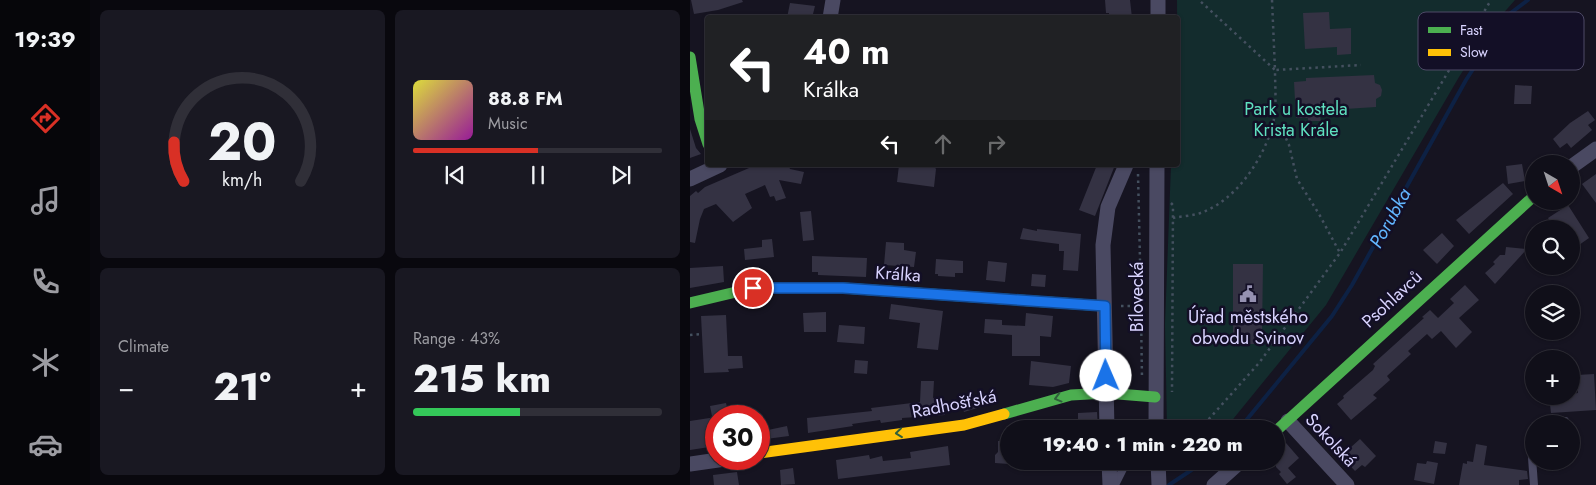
<!DOCTYPE html>
<html lang="en">
<head>
<meta charset="utf-8">
<style>
  :root { --surface:#100f19; --page:#191822; --text:#f1f3f6; --muted:#9c9ca2; --line:#302f38; --accent:#d93025 }
  body { margin:0; font-family:Jost,sans-serif; background:var(--page); color:var(--text); height:100vh; display:flex; flex-direction:column; font-size:19px; white-space:nowrap }
  * { box-sizing:border-box; margin:0 }
  p { font-size:16px; color:var(--muted) }
  .icon { flex:none; width:28px; height:28px; fill:none; stroke:currentColor; stroke-width:2; stroke-linecap:round; stroke-linejoin:round }
  .map { position:relative; flex:1; overflow:hidden }
  .sheet { display:flex; flex-direction:column; gap:10px; padding:10px; background:#09080e; width:600px }
  .sheet>* { flex:none }
  .guide { position:absolute; left:15px; top:15px; width:475px; height:152px; border-radius:5px; box-shadow:0 1px 4px #0004,0 0 0 1px var(--line); background:#202124; color:#fff; overflow:hidden }
  .needle { width:32px; rotate:141deg }
  .buttons { position:absolute; left:835px; top:155px; display:grid; gap:10px }
  .buttons a { display:grid; place-items:center; width:55px; height:55px; border-radius:50%; background:var(--surface); box-shadow:0 1px 4px #0004,0 0 0 1px var(--line); font-size:25px }
  .speed { position:absolute; left:15px; top:405px; display:flex; gap:10px; font-size:25px; font-weight:700; text-align:center }
  .speed>* { display:grid; place-content:center; width:65px; height:65px; border-radius:50%; background:var(--surface); box-shadow:0 1px 4px #0004,0 0 0 1px var(--line); line-height:1 }
  .speed .limit { border:8px solid #d22; background:#fff; color:#111 }
  .pin { position:absolute; display:grid; place-items:center; width:42px; height:42px; color:#fff; margin:-21px; border:2px solid #fff; border-radius:50%; box-shadow:0 1px 5px #0007 }
  .me { position:absolute; width:55px; margin:-28px; rotate:359deg; stroke-linejoin:round; filter:drop-shadow(0 0 4px #0008) }
  .turn { display:flex; align-items:center; gap:18px; height:105px; padding:0 15px; font-size:22px }
  .turn .icon { width:65px; height:65px; stroke-width:2.5 }
  .turn b { display:block; font-size:35px; line-height:42px }
  .lanes { display:flex; align-items:center; height:48px; padding:0 15px; background:#0003; justify-content:center; gap:25px; direction:ltr }
  .lanes .off { opacity:.35 }
  .big { font-size:38px; font-weight:800; line-height:1.1 }
  .sheet .card { flex:1; display:flex; flex-direction:column; justify-content:center; gap:8px; min-width:0; padding:0 18px; border-radius:8px; background:var(--page) }
  .sheet .dial { align-items:center; gap:0 }
  .dial svg { height:130px; overflow:visible; fill:none; stroke:var(--line); stroke-width:7; stroke-linecap:round; text-anchor:middle }
  .dial text { fill:var(--text); stroke:none }
  .song { display:flex; align-items:center; gap:15px }
  .cover { width:60px; height:60px; border-radius:8px; background:linear-gradient(135deg,hsl(60 70% 55%),hsl(300 70% 35%)) }
  .played { height:5px; border-radius:2px; background:linear-gradient(90deg,var(--accent) 50%,var(--line) 50%) }
  .keys { display:flex; justify-content:space-around; direction:ltr }
  .heat { display:flex; justify-content:space-between; align-items:center; font-size:28px; direction:ltr }
  .charge { height:8px; border-radius:4px; background:linear-gradient(90deg,#34c759 43%,var(--line) 0) }
  .sheet .tiles { flex:1; display:grid; gap:10px; grid-template-columns:repeat(2,1fr) }
  .trip { position:absolute; left:310px; top:420px; width:285px; height:50px; border-radius:25px; background:var(--surface); box-shadow:0 1px 4px #0004,0 0 0 1px var(--line); font-weight:800; line-height:50px; text-align:center }
  main { display:flex; flex:1; min-height:0 }
  .tab-bar { display:flex; flex-direction:column; width:90px; justify-content:space-around; align-items:center; background:#06060a; color:var(--muted) }
  .tab-bar .icon { width:35px; height:35px }
  .tab-bar .on { color:var(--accent) }
  .tab-bar b { font-size:22px; color:var(--text) }
  .map>svg:first-child { display:block }
  .green { fill:#132c2d }
  .lines { fill:none; stroke-linecap:round; stroke-linejoin:round }
  .stream { stroke:#0d2144; stroke-width:4 }
  .building { fill:#343243 }
  .path { stroke:#44505f; stroke-width:2.5; stroke-dasharray:2.5 4; stroke-linecap:butt }
  .lane { stroke:#4a4962; stroke-width:8 }
  .street { stroke:#4a4962; stroke-width:15 }
  .fast { stroke:#4caf50; stroke-width:11 }
  .slow { stroke:#ffc107; stroke-width:11 }
  .oneway { stroke:#305f3b }
  .route-casing { stroke:#114b97; stroke-width:12 }
  .route { stroke:#1a73e8; stroke-width:9 }
  .labels { text-anchor:middle; dominant-baseline:central; stroke-width:5; stroke-linejoin:round; paint-order:stroke }
  .park-label { font-size:18px; fill:#5fe0c0; stroke:#130f26 }
  .street-label { font-size:18px; fill:#d9d4ff; stroke:#130f26 }
  .poi-label { font-size:18px; fill:#d9d4ff; stroke:#130f26 }
  .water-label { font-size:19px; font-style:italic; fill:#62b6ff; stroke:#130f26 }
  .key { fill:#130f26; stroke:#4e4a67; stroke-width:1 }
  .key-label { font-size:14px; fill:#d9d4ff }
</style>
</head>
<body>
<main>
<nav class="tab-bar">
<b>19:39</b>
<svg class="icon on" aria-label="directions" viewBox="0 0 24 24"><path d="M12 3l9 9-9 9-9-9zM9 14v-3h6M13 9l2 2-2 2"/></svg>
<svg class="icon" aria-label="music" viewBox="0 0 24 24"><path d="M9 18V5l10-2v13"/><circle cx="6" cy="18" r="3"/><circle cx="16" cy="16" r="3"/></svg>
<svg class="icon" aria-label="phone" viewBox="0 0 24 24"><path d="M5 4h4l2 5-3 2q2 4 5 5l2-3 5 2v4C11 20 4 13 5 4z"/></svg>
<svg class="icon" aria-label="climate" viewBox="0 0 24 24"><path d="M12 3v18M4 7l16 10M4 17L20 7"/></svg>
<svg class="icon" aria-label="car" viewBox="0 0 24 24"><path d="M5 17H2v-5l4-1 3-4h7l3 4 3 1v5h-3M9 17h6M6 11h13"/><circle cx="7" cy="17" r="2"/><circle cx="17" cy="17" r="2"/></svg>
</nav>
<section class="sheet">
<div class="tiles">
<div class="card dial"><svg viewBox="0 0 100 80">
<path d="M14 69A42 42 0 1 1 86 69"/>
<path d="M14 69A42 42 0 0 1 8 45" stroke="#d93025"/>
<text x="50" y="56" font-size="32" font-weight="700">20</text>
<text x="50" y="72" font-size="11">km/h</text>
</svg></div>
<div class="card">
<div class="song"><i class="cover"></i><div><b>88.8 FM</b><p>Music</p></div></div>
<div class="played"></div>
<div class="keys"><svg class="icon" aria-label="previous" viewBox="0 0 24 24"><path d="M18 5L8 12l10 7zM5 5v14"/></svg><svg class="icon" aria-label="pause" viewBox="0 0 24 24"><path d="M8 5v14M16 5v14"/></svg><svg class="icon" aria-label="next" viewBox="0 0 24 24"><path d="M6 5l10 7-10 7zM19 5v14"/></svg></div>
</div>
<div class="card"><p>Climate</p>
<div class="heat"><a>−</a><b class="big">21°</b><a>+</a></div>
</div>
<div class="card"><p>Range · 43%</p><b class="big">215 km</b><div class="charge"></div></div>
</div>
</section>
<div class="map">
<svg width="906" height="485" viewBox="0 0 906 485">
  <rect width="100%" height="100%" fill="#161421"/>
  <path class="green" d="M487 0H825L802 26 769 77 636 305 535 429H477L475 324 481 165H488Z"/>
  <g class="lines">
    <path class="stream" d="M549 429 642 316 662 285 776 80 818 15 838 0
      M479 485 515 461"/>
  </g>
  <path class="building" d="M1 0H52L53 2 28 10 4 14Z
    M415 0H440L442 18H419V13H416Z
    M100 3 125 6 122 18H97Z
    M639 12 640 29 661 28V54L647 55V47L615 49 613 13Z
    M684 75 685 83 690 85 692 90 691 96 686 99V107L655 109V114L630 116 631 121H618V118H606L604 82 616 81V78Z
    M825 85 842 86 841 104H824Z
    M898 111 905 120 898 125 902 130 881 148 877 143 870 148 863 139 880 123Z
    M0 129 6 148 11 154 0 158Z
    M832 164 835 181 818 184 816 166Z
    M66 165H98L100 169 114 172 111 184 89 180 96 198 86 201 84 196 80 197 75 185 55 194 62 208 43 222 26 204 14 209 10 219 5 243 0 242V196L6 191 8 193 15 187Z
    M209 165H243L246 169 244 187 207 182Z
    M407 165H425L405 216 389 210Z
    M906 174V203L892 184Z
    M813 183 823 194 779 234 766 220Z
    M878 205 899 238 889 245 881 233V229H865L858 218Z
    M121 211 124 240 113 241 110 212Z
    M333 228 347 231V229L391 234 388 271 373 270 374 251H369V244L330 239Z
    M752 233 764 246 747 264 733 250Z
    M82 239 84 257 55 260 54 249 72 247V240Z
    M196 242 214 243V250L226 252 224 267 194 265Z
    M816 247 837 249 805 284 795 273 805 264 803 262 810 255H815Z
    M122 256 177 258 176 277 128 275V272H122Z
    M246 259 273 261V273H265V277L248 276V274H245Z
    M298 261 317 263 315 282 296 280Z
    M543 264H573L572 334 594 335V344H557V335H543Z
    M33 266 34 282 0 288V268Z
    M342 274 356 275 355 287 341 286Z
    M775 285 789 300 769 318 782 332 766 348 751 331 742 339 737 334 718 351 721 354 697 376 700 380 683 395 687 398 661 420 647 404 654 398 653 396 683 370 685 366 683 364 734 318 732 317 740 310 748 318 764 303 760 299Z
    M201 304 253 311 248 350 227 348 230 323 199 319Z
    M136 312V332H114L113 313Z
    M336 313 363 316 361 337 350 336V356H322V335L294 333 295 319 312 320V325L335 326Z
    M36 315 38 356H52L53 368 38 369 39 372 14 373 11 316Z
    M149 325 175 327 174 344 147 342Z
    M165 360 178 361 177 374 164 373Z
    M341 361 381 366 379 383 363 387 339 385Z
    M904 374 906 410 861 413 859 396H881V394L888 393 887 375Z
    M231 381H244L243 398 247 397 248 402H253L255 415 212 418V420L191 423 190 420 162 424 163 426 118 433 117 418 182 411 181 408 230 402Z
    M291 394 294 406 274 412 270 401Z
    M36 403 39 416H22L20 406Z
    M407 412 408 429H388V413Z
    M26 417V446L0 450V421Z
    M97 426 99 436 69 440V432Z
    M670 439 686 456 675 467 672 465 665 471 651 456Z
    M308 441H319V464L305 463V455L308 452Z
    M745 441 757 443 755 454 743 453Z
    M596 443 609 458 598 468 606 477 597 484 589 474 591 472 586 467V452Z
    M786 444 797 446 794 465 837 471 838 479 829 480V485H769L773 463 777 464V461L783 462Z
    M258 446 260 465 148 479 146 460 179 455 180 459 192 456 193 461 221 458 220 452Z
    M737 461 748 463 744 484 724 480 727 463 736 464Z
    M103 468 105 484 91 485 90 470Z
    M47 472 49 485H24L23 475Z"/>
  <g class="lines">
    <path class="path" d="M582 0 585 70 671 65
      M583 124 594 134 599 145 607 179 629 214 650 253
      M448 174 451 303
      M481 203 483 205 482 392
      M483 218C492 216 504 216 513 212 547 199 574 158 583 124 587 106 585 87 585 70L509 0
      M431 306H451
      M451 314 452 378
      M0 335 12 334
      M510 429 569 363 650 253 801 0"/>
    <path class="lane" d="M855 424 875 421
      M425 485 437 461
      M844 485 841 444 844 432"/>
    <path class="street" d="M140 18 143 0
      M468 18V0
      M881 167 906 149
      M0 179 30 165
      M598 421 657 485
      M417 429 413 245 418 207 436 165
      M466 429 467 165
      M419 461 420 485
      M468 461 469 485
      M0 464 35 459
      M524 485 551 461"/>
    <path class="fast" d="M0 57 10 119 18 144
      M0 303 63 288H153L415 306
      M314 414 381 395 416 393 465 397
      M586 431 844 196"/>
    <path class="slow" d="M69 453 274 425 314 414"/>
  </g>
  <defs><path id="oneway-chevron" d="M-2-3.5L2.5 0L-2 3.5" fill="none" stroke-width="1.6" stroke-linecap="round" stroke-linejoin="round" transform="scale(1.25)"/></defs>
  <g class="oneway">
    <use href="#oneway-chevron" transform="translate(368 398) rotate(165)"/>
    <use href="#oneway-chevron" transform="translate(209 433) rotate(174)"/>
  </g>
  <g class="lines">
    <g class="route-casing">
      <path id="route" d="M63 288H153L415 306 416 376"/>
    </g>
    <use href="#route" class="route"/>
  </g>
  <defs>
    <g id="civic-bare" transform="scale(1.35)"><path d="M-.6-6.5H3V-4.5H.6V-3L4-1V1h2V6H-6V1h2V-1L-.6-3ZM-1.2 2.5V6h2.4V2.5Z" fill="#9591b1" stroke="#130f26" stroke-width="2.5" paint-order="stroke"/></g>
  </defs>
  <g fill-rule="evenodd">
    <use href="#civic-bare" x="558" y="294"/>
  </g>
  <g class="labels">
    <g class="park-label">
      <text x="606" y="109">Park u kostela<tspan x="606" dy="21">Krista Krále</tspan></text>
    </g>
    <g class="street-label">
      <text transform="translate(208 274) rotate(4)">Králka</text>
      <text transform="translate(447 297) rotate(-90)">Bílovecká</text>
      <text transform="translate(702 299) rotate(-43)">Psohlavců</text>
      <text transform="translate(264 404) rotate(-11)">Radhošťská</text>
      <text transform="translate(641 440) rotate(47)">Sokolská</text>
    </g>
    <g class="poi-label">
      <text x="558" y="317">Úřad městského<tspan x="558" dy="21">obvodu Svinov</tspan></text>
    </g>
    <g class="water-label">
      <text transform="translate(700 218) rotate(-61)">Porubka</text>
    </g>
  </g>
  <rect x="728" y="12" width="166" height="58" rx="8" class="key"/>
  <rect x="738" y="27" width="23" height="6" fill="#4caf50"/>
  <rect x="738" y="49" width="23" height="7" fill="#ffc107"/>
  <g class="key-label">
    <text x="770" y="35">Fast</text>
    <text x="770" y="57">Slow</text>
  </g>
</svg>
<div class="buttons">
<a><svg class="needle" viewBox="-14 -14 28 28"><path d="M0-13l5 13h-10z" fill="#e53935"/><path d="M0 13l5-13h-10z" fill="#9c9ca2"/></svg></a>
<a><svg class="icon" aria-label="search" viewBox="0 0 24 24"><circle cx="10" cy="10" r="6"/><path d="M15 15l6 6"/></svg></a>
<a><svg class="icon" aria-label="layers" viewBox="0 0 24 24"><path d="M12 4l9 5-9 5-9-5zM3 14l9 5 9-5"/></svg></a>
<a>+</a>
<a>−</a>
</div>
<div class="speed"><div class="limit">30</div></div>
<div class="pin" style="left:63px;top:288px;background:#d93025"><svg class="icon" aria-label="arrive" viewBox="0 0 24 24"><path d="M6 21V4h12l-3 4 3 4H6"/></svg></div>
<svg class="me" style="left:416px;top:376px" viewBox="-20 -20 40 40"><circle r="19" fill="#fff"/><path d="M0-13L10 11 0 6-10 11z" fill="#1a73e8"/></svg>
<div class="trip">19:40 · 1 min · 220 m</div>
<div class="guide">
<div class="turn"><svg class="icon" aria-label="left" viewBox="0 0 24 24"><path d="M17 20v-9H6M10 6l-5 5 5 5"/></svg><div><b>40 m</b>Králka</div></div>
<div class="lanes"><svg class="icon" aria-label="left" viewBox="0 0 24 24"><path d="M17 20v-9H6M10 6l-5 5 5 5"/></svg><svg class="icon off" aria-label="ahead" viewBox="0 0 24 24"><path d="M12 20V5M6 11l6-6 6 6"/></svg><svg class="icon off" aria-label="right" viewBox="0 0 24 24"><path d="M7 20v-9h11M14 6l5 5-5 5"/></svg></div>
</div>
</div>
</main>
</body>
</html>
